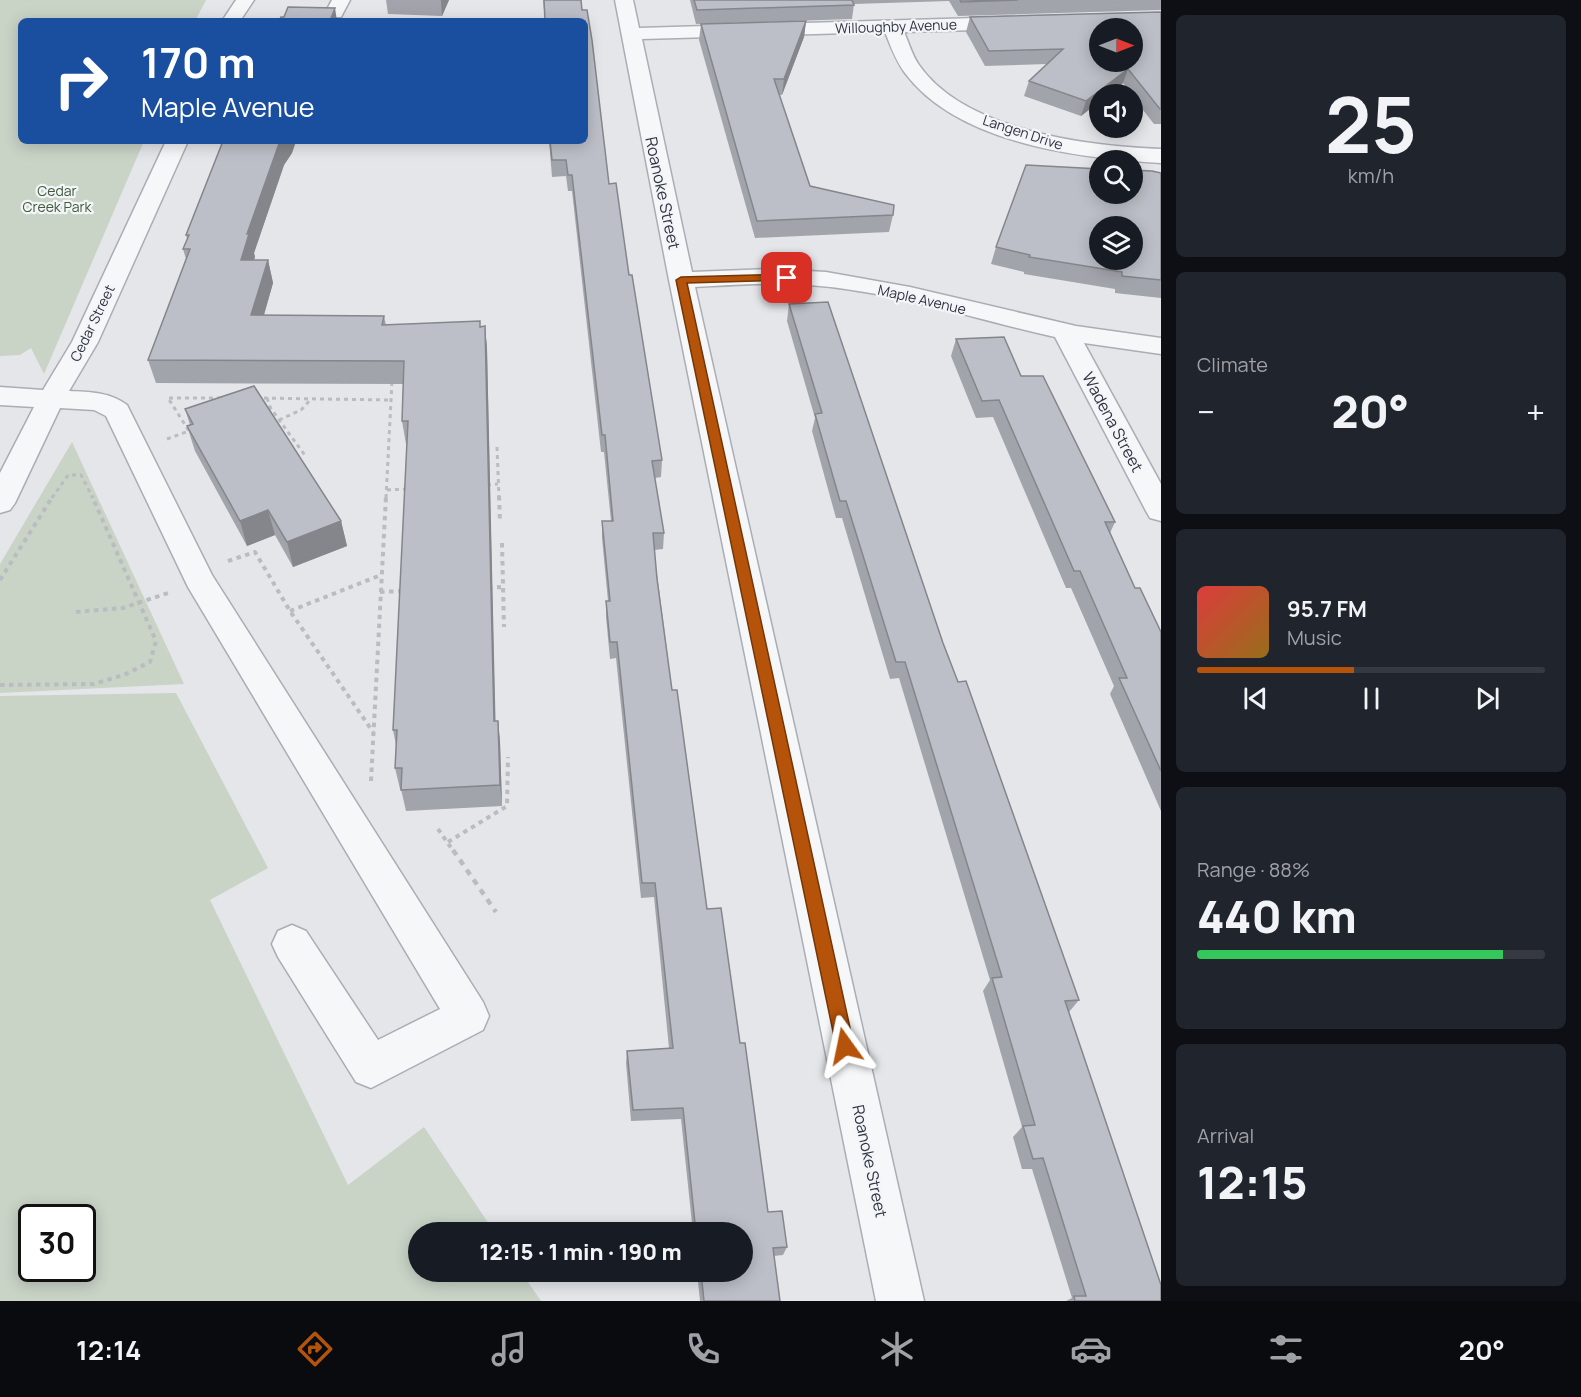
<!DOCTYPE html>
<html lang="en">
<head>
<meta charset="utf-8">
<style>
  :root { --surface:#171b24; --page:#20242c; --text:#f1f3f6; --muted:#9ea1a6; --line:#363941; --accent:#b45309 }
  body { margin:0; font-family:Manrope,sans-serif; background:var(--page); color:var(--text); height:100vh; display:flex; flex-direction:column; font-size:22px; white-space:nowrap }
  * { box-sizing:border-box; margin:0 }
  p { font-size:20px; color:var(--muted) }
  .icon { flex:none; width:33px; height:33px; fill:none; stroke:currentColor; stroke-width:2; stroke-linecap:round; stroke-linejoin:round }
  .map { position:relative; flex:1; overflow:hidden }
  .details { display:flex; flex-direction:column; gap:15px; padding:15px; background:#0d0f14; width:420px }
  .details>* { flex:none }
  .guide { position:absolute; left:18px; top:18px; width:570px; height:126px; border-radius:9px; box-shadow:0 3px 15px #0003; background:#1a4fa0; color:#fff; overflow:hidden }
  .needle { width:39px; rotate:90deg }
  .buttons { position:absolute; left:1089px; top:18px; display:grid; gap:12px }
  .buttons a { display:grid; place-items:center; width:54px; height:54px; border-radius:50%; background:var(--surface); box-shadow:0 3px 15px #0003; font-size:30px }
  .speed { position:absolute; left:18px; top:1204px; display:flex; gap:12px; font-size:30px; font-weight:700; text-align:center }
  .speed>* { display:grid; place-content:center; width:78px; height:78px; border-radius:50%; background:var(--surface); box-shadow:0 3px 15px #0003; line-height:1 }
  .speed .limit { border:3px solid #111; border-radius:9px; background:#fff; color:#111 }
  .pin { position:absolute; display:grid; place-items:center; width:51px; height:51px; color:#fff; margin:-26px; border-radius:12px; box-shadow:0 3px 9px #0006 }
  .me { position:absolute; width:66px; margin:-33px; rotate:348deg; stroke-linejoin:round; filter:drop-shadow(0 0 4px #0008) }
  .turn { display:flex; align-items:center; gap:21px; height:126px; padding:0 24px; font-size:27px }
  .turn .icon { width:78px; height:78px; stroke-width:2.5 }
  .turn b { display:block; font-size:42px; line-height:51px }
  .big { font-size:45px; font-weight:800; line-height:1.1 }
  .details .card { flex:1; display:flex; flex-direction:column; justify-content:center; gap:9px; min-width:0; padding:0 21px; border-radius:9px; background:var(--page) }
  .details .dial { align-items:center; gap:0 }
  .dial b { font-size:78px; line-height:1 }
  .song { display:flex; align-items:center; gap:18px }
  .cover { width:72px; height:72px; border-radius:9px; background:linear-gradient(135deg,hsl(0 70% 55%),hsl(40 70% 35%)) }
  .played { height:6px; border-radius:3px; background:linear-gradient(90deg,var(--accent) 45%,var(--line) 45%) }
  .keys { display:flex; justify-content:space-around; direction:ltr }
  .heat { display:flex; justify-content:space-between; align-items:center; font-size:33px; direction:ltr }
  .charge { height:9px; border-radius:4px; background:linear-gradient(90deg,#34c759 88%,var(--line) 0) }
  .trip { position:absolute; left:408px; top:1222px; width:345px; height:60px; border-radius:30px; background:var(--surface); box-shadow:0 3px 15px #0003; font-weight:800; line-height:60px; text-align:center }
  .menu { display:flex; height:96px; justify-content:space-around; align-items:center; background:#090b0e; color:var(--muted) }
  .menu .icon { width:42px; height:42px }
  .menu .active { color:var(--accent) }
  .menu b { font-size:27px; color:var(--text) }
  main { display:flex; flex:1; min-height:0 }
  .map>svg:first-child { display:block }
  .green { fill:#c9d3c6; fill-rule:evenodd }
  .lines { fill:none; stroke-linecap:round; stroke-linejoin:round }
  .minor-casing { stroke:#aaadb4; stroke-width:3 }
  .path-far2 { stroke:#babcc2; stroke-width:3; stroke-dasharray:4 4; stroke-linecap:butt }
  .path-far1 { stroke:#babcc2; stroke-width:4; stroke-dasharray:4.5 4.5; stroke-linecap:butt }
  .path { stroke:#babcc2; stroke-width:4.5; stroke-dasharray:6 6; stroke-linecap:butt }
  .minor { fill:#f6f7f9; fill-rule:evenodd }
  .wall { fill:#a2a4ab }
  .shaded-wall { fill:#84868b }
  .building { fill:#bcbfc7; stroke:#84868b; stroke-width:1.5; fill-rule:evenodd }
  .route { fill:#b45309; stroke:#753606; stroke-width:1.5 }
  .labels { text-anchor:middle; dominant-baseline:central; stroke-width:4.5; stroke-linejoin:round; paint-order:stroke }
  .far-street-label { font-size:14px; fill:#2e3441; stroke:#f4f5f8 }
  .far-park-label { font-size:14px; fill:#415b3c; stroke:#f4f5f8 }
  .street-label { font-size:16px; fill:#2e3441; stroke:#f4f5f8 }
</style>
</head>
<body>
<main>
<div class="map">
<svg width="1161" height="1301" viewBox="0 0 1161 1301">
  <rect width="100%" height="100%" fill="#e4e6ea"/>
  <path class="green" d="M0 0H206L195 21H21V141H144L44 374 31 348 20 355 0 356Z
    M72 442 184 684 0 693V564Z
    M176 693 268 868 210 900 348 1185 424 1127 495 1233H418V1272H521L541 1301H0V696ZM32 1218H82V1269H32Z"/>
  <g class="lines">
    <g class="minor-casing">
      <path id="minor" d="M236 0H254L240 21H222Z
        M332 0H350L341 17H327L325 13Z
        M615 0H633L639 28 1012 17 1019 19 1021 23 1019 27 1012 29 904 32C909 43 912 55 919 65 965 131 1087 146 1161 149V163C1080 158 958 144 905 73 896 61 891 47 885 32L642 39 692 272 772 269 826 272 910 287 1076 326 1161 338V354L1084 343 1161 484V521L1150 518 1146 511 1055 337C974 319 892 291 809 285 771 282 733 285 695 287L924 1301H876L669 280Z
        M166 141H188L98 342 69 391C90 392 110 392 127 405L212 575 483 1002 489 1016 483 1030 371 1088 356 1082 278 957 272 944 278 931 292 925 306 931 378 1040 440 1009 188 587 106 416 94 410 60 408 15 503 10 510 0 513V473L34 407 0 405V387L43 390 72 342Z"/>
    </g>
    <path class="path-far2" d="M169 398H222
      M256 398 390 400
      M267 398 270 407 306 457
      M279 420 301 410 311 399
      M167 439 189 431 168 398
      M497 447 499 498
      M487 485 498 484
      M387 490 407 489
      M52 498 68 475H81L93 498
      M386 498 392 381"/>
    <path class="path-far1" d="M499 496 500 521
      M502 543 504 627
      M228 561 255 552 290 611 373 732
      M0 580 53 496
      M488 588 501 587
      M380 592 403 591
      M290 611 381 575
      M76 612 123 608 168 593
      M0 685 94 684 126 674 150 662 156 641 92 496
      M371 781 386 496
      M438 829 454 852
      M448 842 507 806 508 757"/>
    <path class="path" d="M453 850 496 912"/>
    <use href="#minor" class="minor"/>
  </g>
  <path class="wall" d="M386 0H449L442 16 388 14Z
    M543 0H581L582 10H587L592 40 609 184 616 183 629 275H632L662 460 661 477 655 478 664 533 663 549 654 550 672 690H677L707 909 721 908 740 1043H745L768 1212 782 1211 787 1247 783 1255 774 1256 780 1301H700L697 1272H742V1233H693L681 1119 631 1121 626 1063 627 1051 669 1048 654 897 641 898 616 658 610 659 606 617V601H608L602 538V521H611L604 452H601L572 191H568L566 176 552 177 549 141H585V21H545Z
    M690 0H1161V10L958 16 949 1 854 4 852 19 696 24Z
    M1161 12V124H1154L1132 96V94H1131L1123 83 1109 94H1100V101L1081 116 1024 96 1029 81 1047 64 985 66 966 32 970 17Z
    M806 21 804 37 782 95H779L810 186 893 215 889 232 755 238 699 40 701 24Z
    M223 141H296L292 153 284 165 254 253 255 257 254 260H268L273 283 264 315 384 316 386 325 485 326 487 349 495 721H498L500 742 502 806 406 811 401 789H400L395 768 396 745 393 730 407 444H406L402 421 403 384 156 383 148 360 186 259 183 249 187 239 186 235Z
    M1161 173V298L1115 293V289L1024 274V272L991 264 996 247Z
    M789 304 943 643 1079 1000 1069 1012 1161 1301H1066L1072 1298 1032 1169H1022L1013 1137 1022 1127 983 991 990 980 899 678 890 679 842 518H836L812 431 815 418 787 321Z
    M956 339 1021 376 1115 522 1110 533 1135 588 1161 632V811L1110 694 1114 686 1071 588H1066L993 417 976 418 951 356Z
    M185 409 341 521 347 546 293 567 275 535 247 546 195 451 187 426 190 425Z"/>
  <path class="shaded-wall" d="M441 0H449L442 16 441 1Z
    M335 8 337 21H330Z
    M806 21 804 37 782 95 784 79Z
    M1128 69 1123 83 1109 94H1100V101L1081 116 1086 101Z
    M280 141H296L292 153 284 165 254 253 255 257 246 282 241 260 247 234Z
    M268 260 273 283 257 339 251 315Z
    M485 326 487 349 496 742 494 721Z
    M268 510 275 535 247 546 240 521Z
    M341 521 347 546 293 567 287 542Z
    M498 721 500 742 502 806 500 785Z"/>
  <path class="building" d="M544 0H581L582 10H587L592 40 609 184 616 183 629 275H632L662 460 652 461 664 533H653L657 579 672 690H677L707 909 721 908 740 1043H745L768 1212 782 1211 787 1247 773 1248 780 1301H704L701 1272H742V1233H696L683 1108 633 1110 627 1051 673 1048 655 883H642L617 642H610L606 601H610L602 521H613L605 435H602L572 175H568L566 160H552L550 141H585V21H545Z
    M694 0H852L854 5 697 10Z
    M960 0H1018L961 2Z
    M288 7 335 8 330 21H279L281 17H284Z
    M1161 12V109H1160L1128 69 1086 101 1029 81 1063 49 989 51 970 17ZM1100 28H1132V62H1100Z
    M806 21 784 79H774L810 186 894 205 893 215 757 221 701 24Z
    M223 141H280L247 234H249L241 260H268L251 315 384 316 382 325 480 321V327L485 326 494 721H498L500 785 401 790 402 768H395L397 730H393L408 421H402L404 361 148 360 190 249H183L189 235H186Z
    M1026 165 1100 169V194H1132V170L1152 171 1161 173V280L1122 276V272L1029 257 1030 255 996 247ZM1100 226H1132V260H1100Z
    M828 302 943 643 958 682 966 681 1079 1000 1065 1001 1161 1285V1301H1075L1074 1296H1086L1043 1158 1033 1159 1023 1126 1035 1125 992 978 1002 977 905 662H896L846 501H840L815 414 822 413 789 304Z
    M1004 337 1021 376H1043L1115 522H1105L1135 588H1140L1161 632V771L1119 678H1127L1080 571H1074L999 400 982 401 956 339Z
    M254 386 341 521 287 542 268 510 240 521 187 426 193 424 185 409Z"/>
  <path class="route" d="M787 274 791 275V280L687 283 854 1046 851 1052 845 1054 839 1052 836 1046 676 280 681 277Z"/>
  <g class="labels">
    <g class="far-street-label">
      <text transform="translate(896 26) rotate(-2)">Willoughby Avenue</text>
      <text transform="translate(1023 132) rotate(18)">Langen Drive</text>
      <text transform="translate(922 299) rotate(13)">Maple Avenue</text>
      <text transform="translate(92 323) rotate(-64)">Cedar Street</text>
    </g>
    <g class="far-park-label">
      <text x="57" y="190">Cedar<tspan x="57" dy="16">Creek Park</tspan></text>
    </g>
    <g class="street-label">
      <text transform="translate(663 193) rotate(78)">Roanoke Street</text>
      <text transform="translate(1113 422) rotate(62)">Wadena Street</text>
      <text transform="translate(870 1161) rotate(78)">Roanoke Street</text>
    </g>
  </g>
</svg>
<div class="buttons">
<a><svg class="needle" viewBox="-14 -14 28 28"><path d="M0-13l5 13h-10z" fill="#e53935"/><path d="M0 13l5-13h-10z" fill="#9ea1a6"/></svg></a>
<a><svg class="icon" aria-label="sound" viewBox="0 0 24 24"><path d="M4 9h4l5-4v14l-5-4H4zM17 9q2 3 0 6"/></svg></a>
<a><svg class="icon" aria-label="search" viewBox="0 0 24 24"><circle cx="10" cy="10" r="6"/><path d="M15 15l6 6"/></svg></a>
<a><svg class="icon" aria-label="layers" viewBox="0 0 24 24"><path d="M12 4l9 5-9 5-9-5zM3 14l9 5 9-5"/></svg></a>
</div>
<div class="speed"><div class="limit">30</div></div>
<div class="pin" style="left:787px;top:278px;background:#d93025"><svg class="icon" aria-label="arrive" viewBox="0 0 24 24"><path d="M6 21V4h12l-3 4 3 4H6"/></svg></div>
<svg class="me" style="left:845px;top:1046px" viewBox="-20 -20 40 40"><path d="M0-17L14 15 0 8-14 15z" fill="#b45309" stroke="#fff" stroke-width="4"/></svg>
<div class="trip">12:15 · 1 min · 190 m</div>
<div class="guide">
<div class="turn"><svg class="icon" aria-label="right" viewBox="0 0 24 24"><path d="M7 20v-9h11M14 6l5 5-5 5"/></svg><div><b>170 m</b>Maple Avenue</div></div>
</div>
</div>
<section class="details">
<div class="card dial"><b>25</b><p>km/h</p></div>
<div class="card"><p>Climate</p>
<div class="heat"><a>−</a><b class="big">20°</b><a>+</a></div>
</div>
<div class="card">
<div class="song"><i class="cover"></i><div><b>95.7 FM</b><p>Music</p></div></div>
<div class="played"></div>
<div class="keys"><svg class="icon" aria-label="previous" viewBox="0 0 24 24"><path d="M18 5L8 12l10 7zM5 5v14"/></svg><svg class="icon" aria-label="pause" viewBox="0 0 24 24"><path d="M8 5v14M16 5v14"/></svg><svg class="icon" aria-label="next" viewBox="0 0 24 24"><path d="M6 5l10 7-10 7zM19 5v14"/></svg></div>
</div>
<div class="card"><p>Range · 88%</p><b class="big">440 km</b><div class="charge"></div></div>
<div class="card"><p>Arrival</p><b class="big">12:15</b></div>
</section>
</main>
<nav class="menu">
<b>12:14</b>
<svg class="icon active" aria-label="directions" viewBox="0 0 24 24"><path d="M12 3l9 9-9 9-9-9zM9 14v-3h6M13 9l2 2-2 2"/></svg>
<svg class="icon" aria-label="music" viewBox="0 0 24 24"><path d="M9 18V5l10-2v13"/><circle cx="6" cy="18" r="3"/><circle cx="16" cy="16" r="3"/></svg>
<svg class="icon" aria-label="phone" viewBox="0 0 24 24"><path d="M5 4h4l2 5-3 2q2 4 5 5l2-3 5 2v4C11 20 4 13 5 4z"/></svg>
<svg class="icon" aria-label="climate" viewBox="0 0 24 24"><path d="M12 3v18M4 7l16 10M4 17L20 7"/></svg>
<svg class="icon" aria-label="car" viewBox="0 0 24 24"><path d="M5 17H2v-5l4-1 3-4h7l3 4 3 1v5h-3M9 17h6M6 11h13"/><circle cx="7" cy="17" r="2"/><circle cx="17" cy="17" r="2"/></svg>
<svg class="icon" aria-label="filters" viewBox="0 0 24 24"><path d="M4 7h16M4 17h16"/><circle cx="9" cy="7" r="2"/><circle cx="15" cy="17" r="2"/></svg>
<b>20°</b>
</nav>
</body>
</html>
